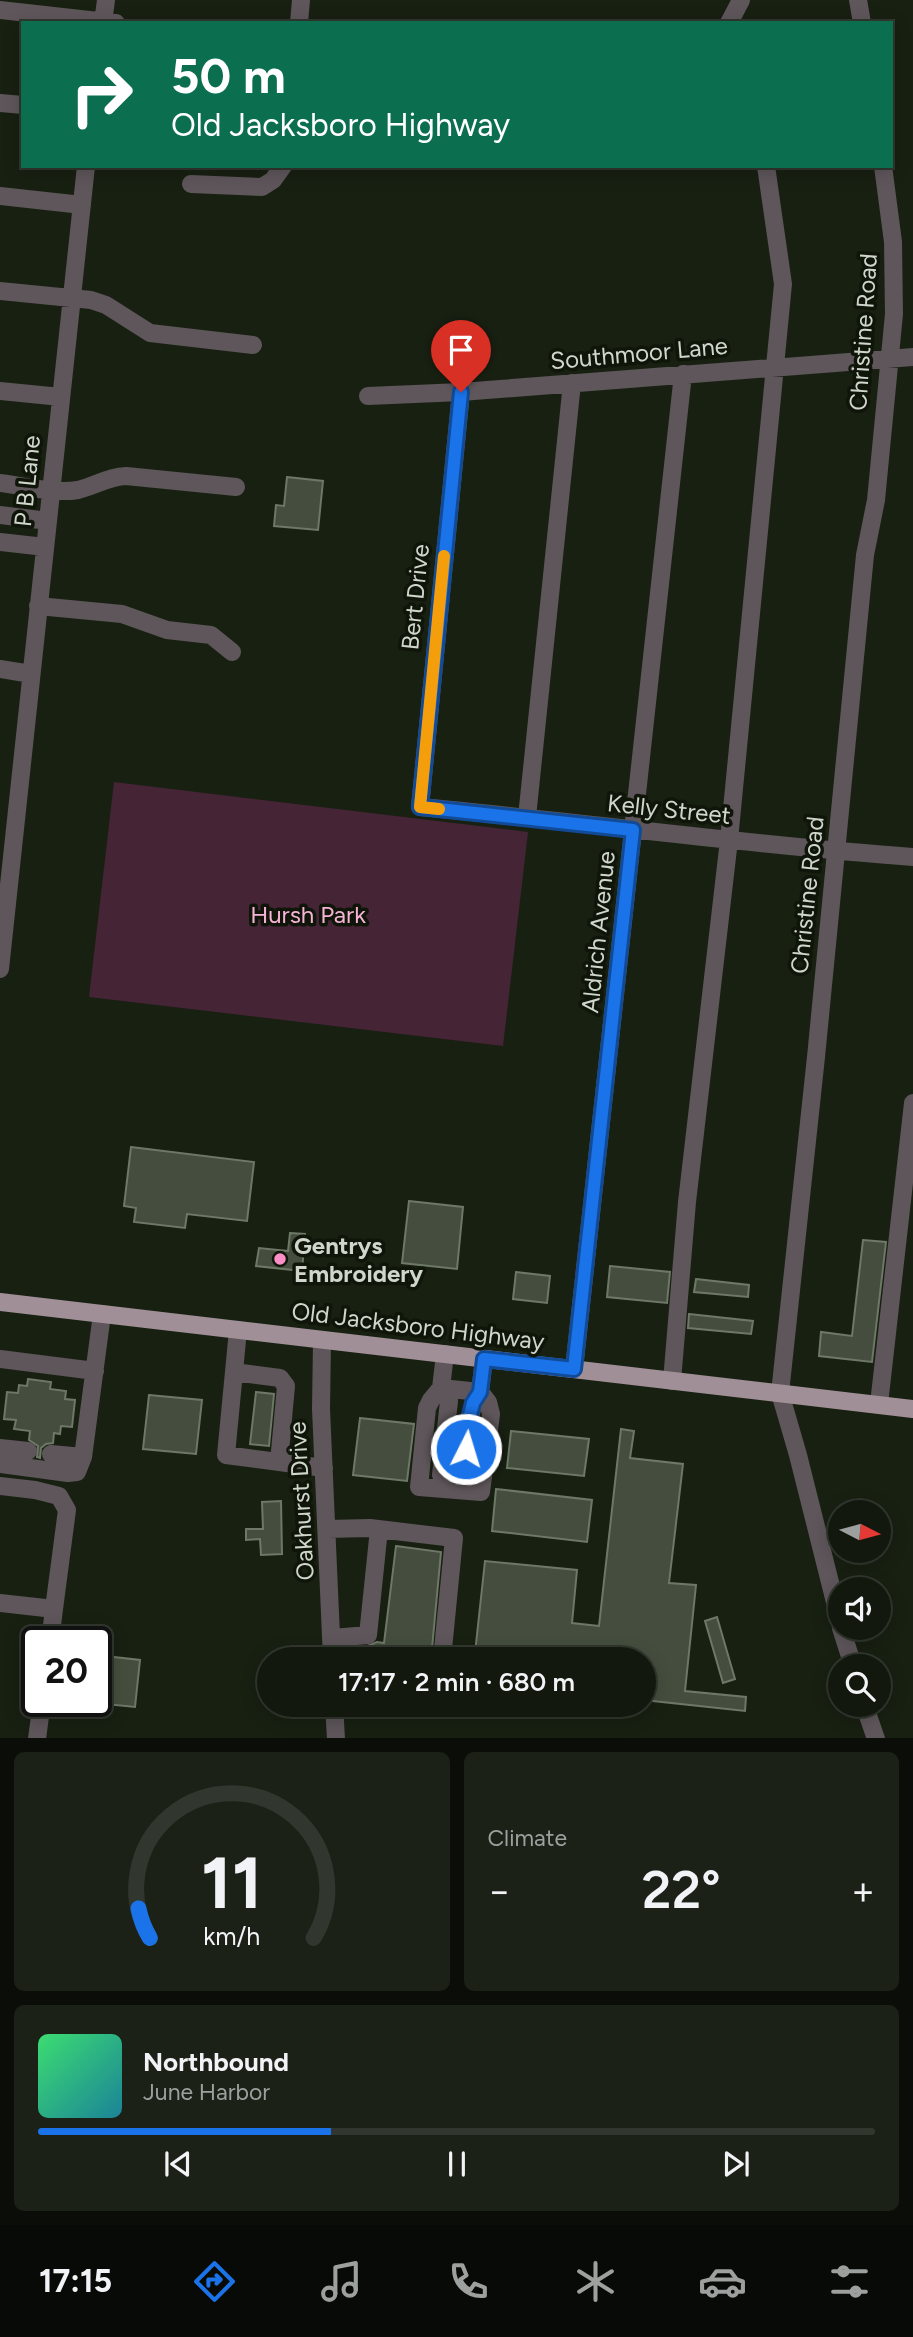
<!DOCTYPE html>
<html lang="en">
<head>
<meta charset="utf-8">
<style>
  :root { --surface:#12180e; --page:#1b2117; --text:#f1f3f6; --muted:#9ca09e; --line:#31372e; --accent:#1a73e8 }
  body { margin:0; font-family:Figtree,sans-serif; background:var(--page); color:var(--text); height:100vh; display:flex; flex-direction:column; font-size:26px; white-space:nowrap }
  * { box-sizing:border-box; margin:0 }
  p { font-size:23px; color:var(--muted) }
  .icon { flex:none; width:38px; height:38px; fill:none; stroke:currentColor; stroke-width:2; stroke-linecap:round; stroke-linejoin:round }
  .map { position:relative; height:1738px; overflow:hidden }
  .sheet { display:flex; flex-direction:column; gap:14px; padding:14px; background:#0a0d08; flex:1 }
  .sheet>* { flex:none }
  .hud { position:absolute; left:21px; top:21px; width:872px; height:147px; border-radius:0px; box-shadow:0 4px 18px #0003,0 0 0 2px var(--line); background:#0b6e4f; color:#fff; overflow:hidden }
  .needle { width:46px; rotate:96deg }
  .tools { position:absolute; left:828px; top:1500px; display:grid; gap:14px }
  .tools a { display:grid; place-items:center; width:63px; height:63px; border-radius:50%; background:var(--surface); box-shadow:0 4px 18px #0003,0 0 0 2px var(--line); font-size:35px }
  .speed { position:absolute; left:21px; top:1626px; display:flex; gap:14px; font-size:35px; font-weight:700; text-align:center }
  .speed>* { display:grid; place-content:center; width:91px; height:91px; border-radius:50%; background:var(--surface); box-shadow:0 4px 18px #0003,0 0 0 2px var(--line); line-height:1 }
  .speed .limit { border:4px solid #111; border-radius:10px; background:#fff; color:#111 }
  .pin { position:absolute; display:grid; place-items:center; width:60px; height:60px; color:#fff; margin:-72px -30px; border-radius:50% 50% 50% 0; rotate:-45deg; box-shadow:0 0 7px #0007 }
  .pin .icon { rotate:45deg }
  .me { position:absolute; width:77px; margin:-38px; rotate:5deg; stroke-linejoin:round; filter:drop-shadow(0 0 5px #0008) }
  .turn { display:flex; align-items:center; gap:24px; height:147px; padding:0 35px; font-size:32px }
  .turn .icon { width:91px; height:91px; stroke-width:2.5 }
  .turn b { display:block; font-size:49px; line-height:60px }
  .big { font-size:52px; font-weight:600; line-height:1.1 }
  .sheet .card { flex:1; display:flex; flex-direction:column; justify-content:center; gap:10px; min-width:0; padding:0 24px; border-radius:10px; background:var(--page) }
  .sheet .dial { align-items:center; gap:0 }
  .dial svg { height:182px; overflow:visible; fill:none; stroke:var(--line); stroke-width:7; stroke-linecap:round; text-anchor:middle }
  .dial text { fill:var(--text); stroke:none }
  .song { display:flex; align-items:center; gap:21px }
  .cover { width:84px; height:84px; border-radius:10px; background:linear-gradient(135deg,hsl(140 70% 55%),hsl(190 70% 35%)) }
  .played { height:7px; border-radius:4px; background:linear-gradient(90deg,var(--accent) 35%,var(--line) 35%) }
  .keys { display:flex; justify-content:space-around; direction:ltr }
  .heat { display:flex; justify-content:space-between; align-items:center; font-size:38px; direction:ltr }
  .sheet .tiles { flex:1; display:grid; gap:14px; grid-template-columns:1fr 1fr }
  .card:last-child { grid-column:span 2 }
  .trip { position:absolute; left:257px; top:1647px; width:399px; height:70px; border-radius:35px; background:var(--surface); box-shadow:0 4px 18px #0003,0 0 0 2px var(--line); font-weight:600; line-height:70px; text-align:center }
  .tab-bar { display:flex; height:112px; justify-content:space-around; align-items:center; background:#070a06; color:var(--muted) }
  .tab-bar .icon { width:49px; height:49px }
  .tab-bar .current { color:var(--accent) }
  .tab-bar b { font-size:32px; color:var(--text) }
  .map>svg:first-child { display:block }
  .green { fill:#452436 }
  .building { fill:#454e3e; stroke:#6e7867; stroke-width:2 }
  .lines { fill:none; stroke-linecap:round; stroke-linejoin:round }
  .minor { stroke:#5e565a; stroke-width:18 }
  .major { stroke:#a08f97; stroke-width:18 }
  .route-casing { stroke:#114b97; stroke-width:18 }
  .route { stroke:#1a73e8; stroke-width:12 }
  .slow { stroke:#f59e0b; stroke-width:12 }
  .poi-dot { fill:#fa8fc7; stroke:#0f1609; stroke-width:2.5 }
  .labels { text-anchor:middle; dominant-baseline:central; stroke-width:7; stroke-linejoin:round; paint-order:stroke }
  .street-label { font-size:24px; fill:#d0d6cc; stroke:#0f1609 }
  .park-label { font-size:24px; fill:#f7b3d5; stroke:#0f1609 }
  .poi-label { font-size:24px; font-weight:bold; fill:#d0d6cc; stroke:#0f1609; text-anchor:start }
</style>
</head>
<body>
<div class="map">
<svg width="913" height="1739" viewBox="0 0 913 1739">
  <rect width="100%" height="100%" fill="#182012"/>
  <path class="green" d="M114 782 528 832 503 1046 89 997Z"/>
  <path class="building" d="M287 477 323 481 318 530 274 526 276 505 284 506Z
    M131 1147 254 1162 247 1221 187 1214 185 1228 134 1222 136 1208 124 1206Z
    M409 1201 463 1207 457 1269 402 1263Z
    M290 1233 305 1234 302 1271 256 1266 259 1248 288 1251Z
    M863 1240 886 1242 872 1362 819 1356 821 1332 852 1336Z
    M610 1266 670 1272 667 1303 607 1297Z
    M516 1272 550 1276 547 1303 513 1299Z
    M696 1279 749 1285 748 1297 694 1292Z
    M689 1314 753 1321 751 1334 688 1328Z
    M28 1379 51 1382 50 1389 66 1391 65 1399 75 1400 72 1427 61 1426 60 1434 54 1433 53 1443 46 1444 41 1448 40 1458 37 1457 38 1446 29 1440 30 1431 14 1429 16 1420 4 1419 7 1392 18 1393 19 1385 27 1386Z
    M256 1392 274 1394 269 1446 250 1444Z
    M149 1395 202 1400 196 1454 143 1449Z
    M360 1418 414 1424 407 1481 353 1475Z
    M621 1429 634 1431 630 1458 683 1464 669 1583 696 1585 685 1691 746 1697 745 1711 644 1700 648 1659H531L475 1653 485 1561 577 1570 572 1623 599 1626Z
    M511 1431 589 1439 584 1476 507 1468Z
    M496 1489 592 1500 587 1542 492 1531Z
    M281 1501 282 1554 261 1555 260 1539 246 1540V1529H263L262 1502Z
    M396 1546 441 1552 431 1659H364L365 1647 377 1642 384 1643Z
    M717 1617 735 1679 723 1683 705 1621Z
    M96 1655 140 1660 135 1707 96 1703Z"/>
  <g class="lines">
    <path class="minor" d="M858 0 862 23
      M0 10 116 23
      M103 23 106 0
      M299 23 301 0
      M729 23 741 0
      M0 103 23 105
      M191 184 262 187 273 180 283 166
      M0 196 82 205
      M0 291 91 300 106 305 150 333 253 345
      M0 391 61 397
      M461 392 420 807C585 822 748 845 913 857
      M368 396 461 392 913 357
      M0 483C25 486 54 494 78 490 95 486 110 476 126 476L236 487
      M0 515 48 521
      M0 542 45 547
      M38 606 122 614 167 630 211 635 232 652
      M0 669 31 674
      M527 817 572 383
      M0 969 86 166
      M238 1330 226 1455 324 1468
      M322 1340 321 1409 332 1659
      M445 1354 441 1388 431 1400 427 1408 419 1487 481 1492 491 1414 488 1402 480 1392 484 1359
      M0 1359 95 1371
      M574 1369 683 374
      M234 1372 280 1378 286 1386 279 1462
      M672 1381 687 1202 729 840 783 284 766 166
      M441 1388 480 1392C464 1417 469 1446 463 1474L455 1480 441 1475 449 1401Z
      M879 1404 913 1103
      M0 1448 28 1451
      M51 1454 83 1457
      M0 1464 68 1473 77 1472 83 1457 102 1314
      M0 1486 35 1490 59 1496 67 1510 54 1609
      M327 1529 370 1528 454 1538 442 1659
      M0 1603 54 1609 50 1642
      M840 1622 798 1455 780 1393 816 1057 865 555 876 500 894 314 893 242 883 166
      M841 1628 853 1666
      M332 1638 368 1635 379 1529
      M334 1704 336 1739
      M864 1704 876 1739
      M37 1739 42 1701"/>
    <path class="major" d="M0 1302 913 1409"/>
  </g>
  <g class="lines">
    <g class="route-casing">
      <path id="route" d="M461 392 420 807 633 830 574 1369 484 1359 480 1392 473 1403 470 1415 466 1449"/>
    </g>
    <use href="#route" class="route"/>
    <path class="slow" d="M439 809 420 807 444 556"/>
  </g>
  <circle class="poi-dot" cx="280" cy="1259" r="7"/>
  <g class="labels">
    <g class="street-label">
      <text transform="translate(863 332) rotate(-86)">Christine Road</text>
      <text transform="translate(639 353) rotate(-5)">Southmoor Lane</text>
      <text transform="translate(27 481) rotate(-84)">P B Lane</text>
      <text transform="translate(415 597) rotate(-84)">Bert Drive</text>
      <text transform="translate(669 809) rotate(6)">Kelly Street</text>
      <text transform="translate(807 895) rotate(-84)">Christine Road</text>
      <text transform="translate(598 932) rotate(-84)">Aldrich Avenue</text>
      <text transform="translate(418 1326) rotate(7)">Old Jacksboro Highway</text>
      <text transform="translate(301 1501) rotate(-93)">Oakhurst Drive</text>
    </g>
    <g class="park-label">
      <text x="308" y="914">Hursh Park</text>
    </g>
    <g class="poi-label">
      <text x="294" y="1245">Gentrys<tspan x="294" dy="28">Embroidery</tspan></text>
    </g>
  </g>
</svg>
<div class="tools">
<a><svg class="needle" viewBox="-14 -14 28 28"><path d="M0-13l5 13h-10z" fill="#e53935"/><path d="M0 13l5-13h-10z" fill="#9ca09e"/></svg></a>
<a><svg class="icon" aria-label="sound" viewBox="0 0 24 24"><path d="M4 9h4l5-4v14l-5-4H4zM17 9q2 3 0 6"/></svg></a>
<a><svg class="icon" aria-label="search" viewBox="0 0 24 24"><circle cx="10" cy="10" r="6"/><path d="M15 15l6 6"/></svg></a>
</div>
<div class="speed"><div class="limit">20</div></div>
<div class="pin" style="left:461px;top:392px;background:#d93025"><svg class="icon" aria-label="arrive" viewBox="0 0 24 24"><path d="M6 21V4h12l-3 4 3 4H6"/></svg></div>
<svg class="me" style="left:466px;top:1449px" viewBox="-20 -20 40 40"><circle r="17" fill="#1a73e8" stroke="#fff" stroke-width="3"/><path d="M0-11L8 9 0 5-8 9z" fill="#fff"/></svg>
<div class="trip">17:17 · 2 min · 680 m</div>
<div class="hud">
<div class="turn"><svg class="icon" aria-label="right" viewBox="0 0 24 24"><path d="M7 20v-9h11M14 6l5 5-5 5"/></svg><div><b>50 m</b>Old Jacksboro Highway</div></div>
</div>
</div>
<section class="sheet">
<div class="tiles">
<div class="card dial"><svg viewBox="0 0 100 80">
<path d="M14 69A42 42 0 1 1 86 69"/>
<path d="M14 69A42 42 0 0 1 9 56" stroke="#1a73e8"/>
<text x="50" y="56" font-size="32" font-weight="700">11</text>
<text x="50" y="72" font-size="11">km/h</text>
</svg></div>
<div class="card"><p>Climate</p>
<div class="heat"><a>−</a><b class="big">22°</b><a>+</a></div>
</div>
<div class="card">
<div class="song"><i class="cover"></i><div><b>Northbound</b><p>June Harbor</p></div></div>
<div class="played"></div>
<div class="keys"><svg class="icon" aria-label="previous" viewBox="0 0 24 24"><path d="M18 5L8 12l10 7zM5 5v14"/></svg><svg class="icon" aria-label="pause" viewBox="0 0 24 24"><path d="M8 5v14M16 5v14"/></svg><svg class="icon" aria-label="next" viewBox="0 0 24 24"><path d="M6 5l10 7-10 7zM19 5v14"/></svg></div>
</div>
</div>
</section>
<nav class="tab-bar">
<b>17:15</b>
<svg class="icon current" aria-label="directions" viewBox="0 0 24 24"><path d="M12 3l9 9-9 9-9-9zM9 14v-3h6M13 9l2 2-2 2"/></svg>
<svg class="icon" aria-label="music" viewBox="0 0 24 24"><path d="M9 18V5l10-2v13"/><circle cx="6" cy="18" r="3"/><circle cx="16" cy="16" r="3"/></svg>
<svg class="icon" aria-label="phone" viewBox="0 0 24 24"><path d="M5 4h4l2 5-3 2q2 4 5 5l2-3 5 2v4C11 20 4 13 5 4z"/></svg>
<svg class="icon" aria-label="climate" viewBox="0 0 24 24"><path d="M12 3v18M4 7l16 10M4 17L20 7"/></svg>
<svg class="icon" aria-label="car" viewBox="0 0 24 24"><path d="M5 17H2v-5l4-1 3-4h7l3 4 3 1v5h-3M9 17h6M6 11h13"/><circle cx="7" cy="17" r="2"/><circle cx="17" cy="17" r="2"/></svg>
<svg class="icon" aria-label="filters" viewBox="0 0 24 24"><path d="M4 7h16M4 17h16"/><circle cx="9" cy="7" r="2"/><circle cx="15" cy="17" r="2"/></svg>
</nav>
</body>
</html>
